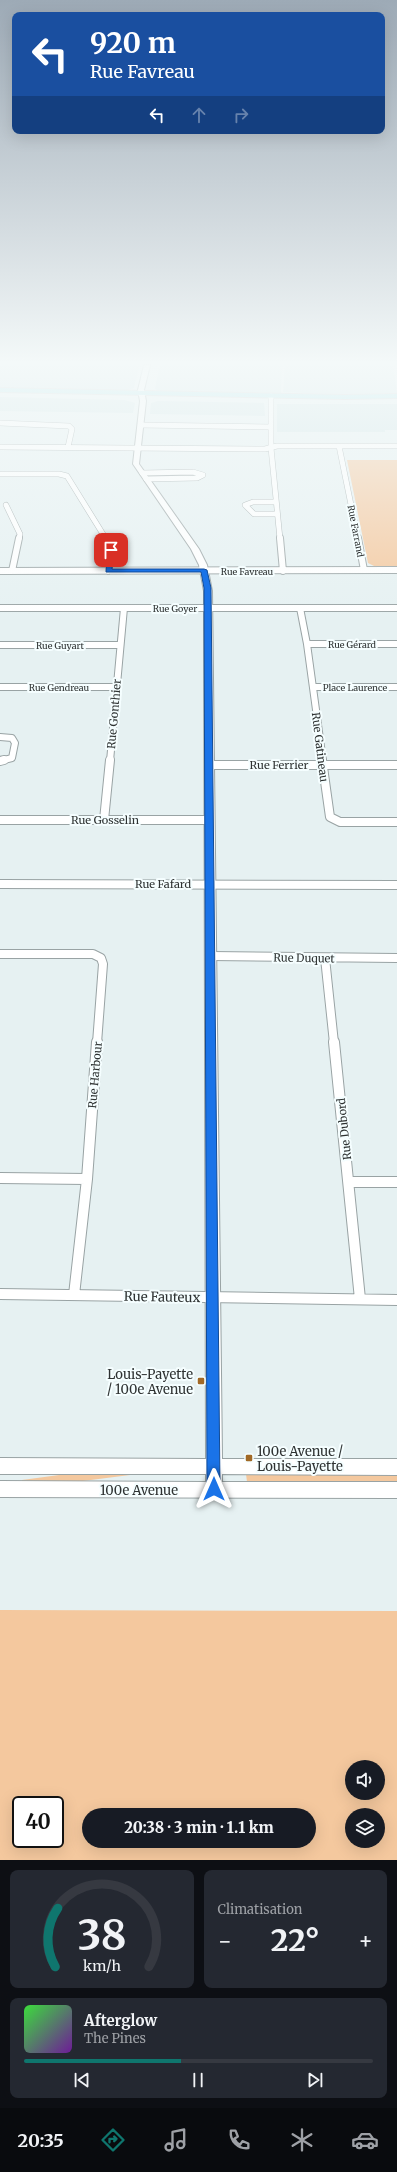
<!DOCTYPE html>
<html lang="fr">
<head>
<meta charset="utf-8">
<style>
  :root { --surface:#171b24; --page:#242831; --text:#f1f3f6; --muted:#9ea1a6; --line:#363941; --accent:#0f766e }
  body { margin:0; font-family:Merriweather,serif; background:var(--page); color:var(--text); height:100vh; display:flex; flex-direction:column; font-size:15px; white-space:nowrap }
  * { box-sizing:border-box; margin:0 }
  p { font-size:13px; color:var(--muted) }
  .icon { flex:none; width:22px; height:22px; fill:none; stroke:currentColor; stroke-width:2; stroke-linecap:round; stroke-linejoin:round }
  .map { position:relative; height:1860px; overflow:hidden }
  .drawer { display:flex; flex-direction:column; gap:10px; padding:10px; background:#0d0f14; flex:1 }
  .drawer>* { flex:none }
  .banner { position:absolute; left:12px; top:12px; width:373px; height:122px; border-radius:8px; box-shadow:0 4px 16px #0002; background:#1a4fa0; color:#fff; overflow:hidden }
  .fabs { position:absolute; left:345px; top:1760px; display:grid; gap:8px }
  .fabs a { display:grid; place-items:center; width:40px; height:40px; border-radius:50%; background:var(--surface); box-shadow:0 4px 16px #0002; font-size:20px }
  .speed { position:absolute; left:12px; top:1796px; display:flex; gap:8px; font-size:20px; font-weight:700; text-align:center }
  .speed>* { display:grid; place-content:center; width:52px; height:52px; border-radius:50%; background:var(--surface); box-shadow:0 4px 16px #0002; line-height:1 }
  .speed .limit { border:2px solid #111; border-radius:6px; background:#fff; color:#111 }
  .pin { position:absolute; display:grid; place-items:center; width:34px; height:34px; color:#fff; margin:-17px; border-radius:8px; box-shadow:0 2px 6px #0006 }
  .me { position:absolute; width:44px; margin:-22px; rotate:0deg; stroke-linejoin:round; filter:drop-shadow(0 0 3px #0008) }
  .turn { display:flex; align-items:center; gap:14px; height:84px; padding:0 12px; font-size:18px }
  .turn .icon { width:52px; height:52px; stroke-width:2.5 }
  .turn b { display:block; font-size:28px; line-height:34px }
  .lanes { display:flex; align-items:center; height:38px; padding:0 12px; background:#0003; justify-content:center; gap:20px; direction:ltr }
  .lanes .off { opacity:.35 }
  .big { font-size:30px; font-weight:800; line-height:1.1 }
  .drawer .card { flex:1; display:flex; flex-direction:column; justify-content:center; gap:6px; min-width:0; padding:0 14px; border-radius:8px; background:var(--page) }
  .drawer .dial { align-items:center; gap:0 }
  .dial svg { height:104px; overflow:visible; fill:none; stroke:var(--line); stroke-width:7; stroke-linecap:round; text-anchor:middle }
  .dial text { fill:var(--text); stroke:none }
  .song { display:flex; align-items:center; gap:12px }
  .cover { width:48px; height:48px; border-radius:6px; background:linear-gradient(135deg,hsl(120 70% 55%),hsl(280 70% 35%)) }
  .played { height:4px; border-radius:2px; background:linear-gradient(90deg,var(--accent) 45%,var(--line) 45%) }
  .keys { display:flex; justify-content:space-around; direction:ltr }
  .heat { display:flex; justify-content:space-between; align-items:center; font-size:22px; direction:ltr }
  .drawer .tiles { flex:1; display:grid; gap:10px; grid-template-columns:1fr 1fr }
  .card:last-child { grid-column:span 2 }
  .trip { position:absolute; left:82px; top:1808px; width:234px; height:40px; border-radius:20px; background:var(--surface); box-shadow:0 4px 16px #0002; font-weight:800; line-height:40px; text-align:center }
  .tab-bar { display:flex; height:64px; justify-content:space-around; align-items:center; background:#090b0e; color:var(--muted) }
  .tab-bar .icon { width:28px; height:28px }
  .tab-bar .selected { color:var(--accent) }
  .tab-bar b { font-size:18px; color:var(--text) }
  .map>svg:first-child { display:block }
  .built { fill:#d1e5e7 }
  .green { fill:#f4c89e; fill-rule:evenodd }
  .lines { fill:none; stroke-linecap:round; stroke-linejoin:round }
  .minor-far3-casing { stroke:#99a3a4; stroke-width:6 }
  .minor-far2-casing { stroke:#99a3a4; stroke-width:8 }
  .minor-far1-casing { stroke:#99a3a4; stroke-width:10 }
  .minor-casing { stroke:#99a3a4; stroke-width:12 }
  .tertiary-casing { stroke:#99a3a4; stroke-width:2 }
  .primary-casing { stroke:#cdcece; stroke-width:2 }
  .minor-far3 { stroke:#fff; stroke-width:5 }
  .minor-far2 { stroke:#fff; stroke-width:6 }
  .minor-far1 { stroke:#fff; stroke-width:8 }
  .minor { stroke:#fff; stroke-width:10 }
  .tertiary { fill:#fff; fill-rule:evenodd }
  .primary { fill:#a1e4eb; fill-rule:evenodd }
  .route { fill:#1a73e8; stroke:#114b97 }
  .poi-dot { fill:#a16926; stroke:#f5feff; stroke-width:1.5 }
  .labels { text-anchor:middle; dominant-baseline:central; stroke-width:4; stroke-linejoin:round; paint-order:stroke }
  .far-street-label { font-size:9px; fill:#2e3232; stroke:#f5feff }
  .street-label { font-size:11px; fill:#2e3232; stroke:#f5feff }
  .near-street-label { font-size:13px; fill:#2e3232; stroke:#f5feff }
  .near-poi-label { font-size:13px; fill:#2e3232; stroke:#f5feff; text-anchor:end }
</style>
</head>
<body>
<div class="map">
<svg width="397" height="1860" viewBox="0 0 397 1860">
  <rect width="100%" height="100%" fill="#e6f1f2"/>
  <path class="built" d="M0 365H140L134 388 128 390 0 388Z
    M160 365H282L281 393 159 391 155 389Z
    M285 365H393L397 393 346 395 283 392Z
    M0 397 125 400 135 403 133 413 0 411Z
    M158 401 264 403 265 416 150 414 151 403Z
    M277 404H397V430H385V432H277Z"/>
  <path class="green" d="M347 460H397V567L374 566 368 563Z
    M74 1473H130V1475L75 1482H22V1480Z
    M246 1474H397V1483L247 1482Z
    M0 1610 397 1611V1860H0ZM352 1767H378V1793H352ZM21 1805H55V1839H21ZM89 1815H309V1841H89ZM352 1815H378V1841H352Z"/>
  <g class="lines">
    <g class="minor-far3-casing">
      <path id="minor-far3" d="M271 396V448L280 539
        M0 423 69 426 72 429 68 447
        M141 425 271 427
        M339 446 358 539
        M0 447 265 449 277 446H397
        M142 473 193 472 203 475 197 478 146 479
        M0 474H59L67 476 106 539
        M275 502H253L245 505 254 514H277
        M6 505 20 534 19 539"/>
    </g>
    <g class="minor-far2-casing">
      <path id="minor-far2" d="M105 538 111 553 108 571
        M280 538 283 571
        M358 538 364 570
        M0 571 397 570
        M12 571 19 538
        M0 608H397
        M300 608 307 644 323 761
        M307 644H397
        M0 645H120
        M0 687H117
        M313 687H397
        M0 737 12 738 15 743 12 758 0 761
        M110 761 124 608"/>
    </g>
    <g class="minor-far1-casing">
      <path id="minor-far1" d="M322 760 330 817 340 822H397
        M0 761 4 760
        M209 765H397
        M0 820H209
        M104 820 110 760
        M0 884 397 885
        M0 954H93L101 958 103 964 97 1043
        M211 956 397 958
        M325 958 334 1043"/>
    </g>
    <g class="minor-casing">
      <path id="minor" d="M334 1042 360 1299
        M0 1178 87 1179
        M350 1182H397
        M0 1294 397 1300
        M74 1295 87 1179 97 1042"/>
    </g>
    <g class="tertiary-casing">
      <path id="tertiary" d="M144 365H150L144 390 146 401 139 464 199 549 207 565 212 591 222 1459H397V1475L222 1474V1482H397V1498L0 1497V1481L206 1482V1474H0V1458L206 1459 204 591 199 565 191 549 133 464 140 401 138 390Z"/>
    </g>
    <g class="primary-casing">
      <path id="primary" d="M0 388 345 395 397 394V398L345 399 0 392Z"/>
    </g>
    <use href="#minor-far3" class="minor-far3"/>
    <use href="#minor-far2" class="minor-far2"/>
    <use href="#minor-far1" class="minor-far1"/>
    <use href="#minor" class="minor"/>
    <use href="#tertiary" class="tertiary"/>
    <use href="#primary" class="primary"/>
  </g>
  <linearGradient id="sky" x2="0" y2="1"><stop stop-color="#9daab6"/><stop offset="0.58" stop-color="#f4f9f9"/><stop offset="1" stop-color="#f4f9f9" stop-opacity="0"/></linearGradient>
  <rect width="397" height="625" fill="url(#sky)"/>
  <path class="route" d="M111 549 114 550 112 569H204L207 570 211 588 220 1489 218 1494 214 1496 209 1494 207 1489 204 588 201 572H106L107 550Z"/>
  <g class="poi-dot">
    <rect x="197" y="1377" width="8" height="8" rx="2"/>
    <rect x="245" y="1454" width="8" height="8" rx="2"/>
  </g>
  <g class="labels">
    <g class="far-street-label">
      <text transform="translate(356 531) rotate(79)">Rue Farrand</text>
      <text x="247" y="571">Rue Favreau</text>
      <text x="175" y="608">Rue Goyer</text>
      <text x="352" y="644">Rue Gérard</text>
      <text x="60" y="645">Rue Guyart</text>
      <text x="59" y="687">Rue Gendreau</text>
      <text x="355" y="687">Place Laurence</text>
    </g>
    <g class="street-label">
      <text transform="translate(114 714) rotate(-85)">Rue Gonthier</text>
      <text transform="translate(320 747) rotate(83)">Rue Gatineau</text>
      <text x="279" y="765">Rue Ferrier</text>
      <text x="105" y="820">Rue Gosselin</text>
      <text x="163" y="884">Rue Fafard</text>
      <text transform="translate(304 958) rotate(1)">Rue Duquet</text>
      <text transform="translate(95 1075) rotate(-85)">Rue Harbour</text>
      <text transform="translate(344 1129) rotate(-96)">Rue Dubord</text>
    </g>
    <g class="near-street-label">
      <text transform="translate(162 1297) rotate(1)">Rue Fauteux</text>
      <text x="139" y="1490">100e Avenue</text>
    </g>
    <g class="near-poi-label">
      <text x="193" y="1374">Louis-Payette<tspan x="193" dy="15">/ 100e Avenue</tspan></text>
      <text x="257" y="1451" text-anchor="start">100e Avenue /<tspan x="257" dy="15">Louis-Payette</tspan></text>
    </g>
  </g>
</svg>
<div class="fabs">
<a><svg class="icon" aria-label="sound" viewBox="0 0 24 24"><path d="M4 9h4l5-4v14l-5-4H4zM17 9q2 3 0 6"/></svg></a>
<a><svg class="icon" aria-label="layers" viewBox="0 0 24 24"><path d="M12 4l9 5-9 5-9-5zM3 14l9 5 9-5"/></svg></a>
</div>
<div class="speed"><div class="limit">40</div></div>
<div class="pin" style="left:111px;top:550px;background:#d93025"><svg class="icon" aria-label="arrive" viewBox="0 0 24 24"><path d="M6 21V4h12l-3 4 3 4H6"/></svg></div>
<svg class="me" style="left:214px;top:1489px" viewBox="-20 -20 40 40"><path d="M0-17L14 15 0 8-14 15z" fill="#1a73e8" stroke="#fff" stroke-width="4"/></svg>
<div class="trip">20:38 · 3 min · 1.1 km</div>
<div class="banner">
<div class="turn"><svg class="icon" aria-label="left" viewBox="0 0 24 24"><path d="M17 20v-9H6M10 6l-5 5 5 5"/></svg><div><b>920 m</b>Rue Favreau</div></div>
<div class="lanes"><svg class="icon" aria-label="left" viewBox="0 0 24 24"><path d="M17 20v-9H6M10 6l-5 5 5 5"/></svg><svg class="icon off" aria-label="ahead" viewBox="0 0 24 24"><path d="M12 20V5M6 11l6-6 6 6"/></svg><svg class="icon off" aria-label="right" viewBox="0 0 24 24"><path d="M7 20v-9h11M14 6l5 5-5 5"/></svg></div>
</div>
</div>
<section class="drawer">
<div class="tiles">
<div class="card dial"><svg viewBox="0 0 100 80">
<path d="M14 69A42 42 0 1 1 86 69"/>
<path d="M14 69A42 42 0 0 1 16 24" stroke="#0f766e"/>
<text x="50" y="56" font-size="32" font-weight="700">38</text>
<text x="50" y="72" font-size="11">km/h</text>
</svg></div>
<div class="card"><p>Climatisation</p>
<div class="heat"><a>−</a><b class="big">22°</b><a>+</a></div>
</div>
<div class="card">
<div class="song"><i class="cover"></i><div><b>Afterglow</b><p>The Pines</p></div></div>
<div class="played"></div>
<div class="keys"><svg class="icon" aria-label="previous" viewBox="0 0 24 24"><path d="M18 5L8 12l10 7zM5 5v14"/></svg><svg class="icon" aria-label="pause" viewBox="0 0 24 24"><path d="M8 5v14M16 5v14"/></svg><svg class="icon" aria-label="next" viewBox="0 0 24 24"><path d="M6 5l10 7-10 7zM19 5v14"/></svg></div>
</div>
</div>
</section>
<nav class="tab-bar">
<b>20:35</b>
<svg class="icon selected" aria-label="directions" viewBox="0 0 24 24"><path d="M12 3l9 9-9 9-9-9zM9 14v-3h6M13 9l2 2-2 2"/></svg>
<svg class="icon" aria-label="music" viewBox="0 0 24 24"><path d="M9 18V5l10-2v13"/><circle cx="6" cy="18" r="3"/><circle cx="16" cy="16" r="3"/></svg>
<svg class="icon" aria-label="phone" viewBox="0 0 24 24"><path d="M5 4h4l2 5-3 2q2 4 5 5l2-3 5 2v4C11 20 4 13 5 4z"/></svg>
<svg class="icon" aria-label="climate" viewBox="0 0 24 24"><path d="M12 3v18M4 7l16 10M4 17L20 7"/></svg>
<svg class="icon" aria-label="car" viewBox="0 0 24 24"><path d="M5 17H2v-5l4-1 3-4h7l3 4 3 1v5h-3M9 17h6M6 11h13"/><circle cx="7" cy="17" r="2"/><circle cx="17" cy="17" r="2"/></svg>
</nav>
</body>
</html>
